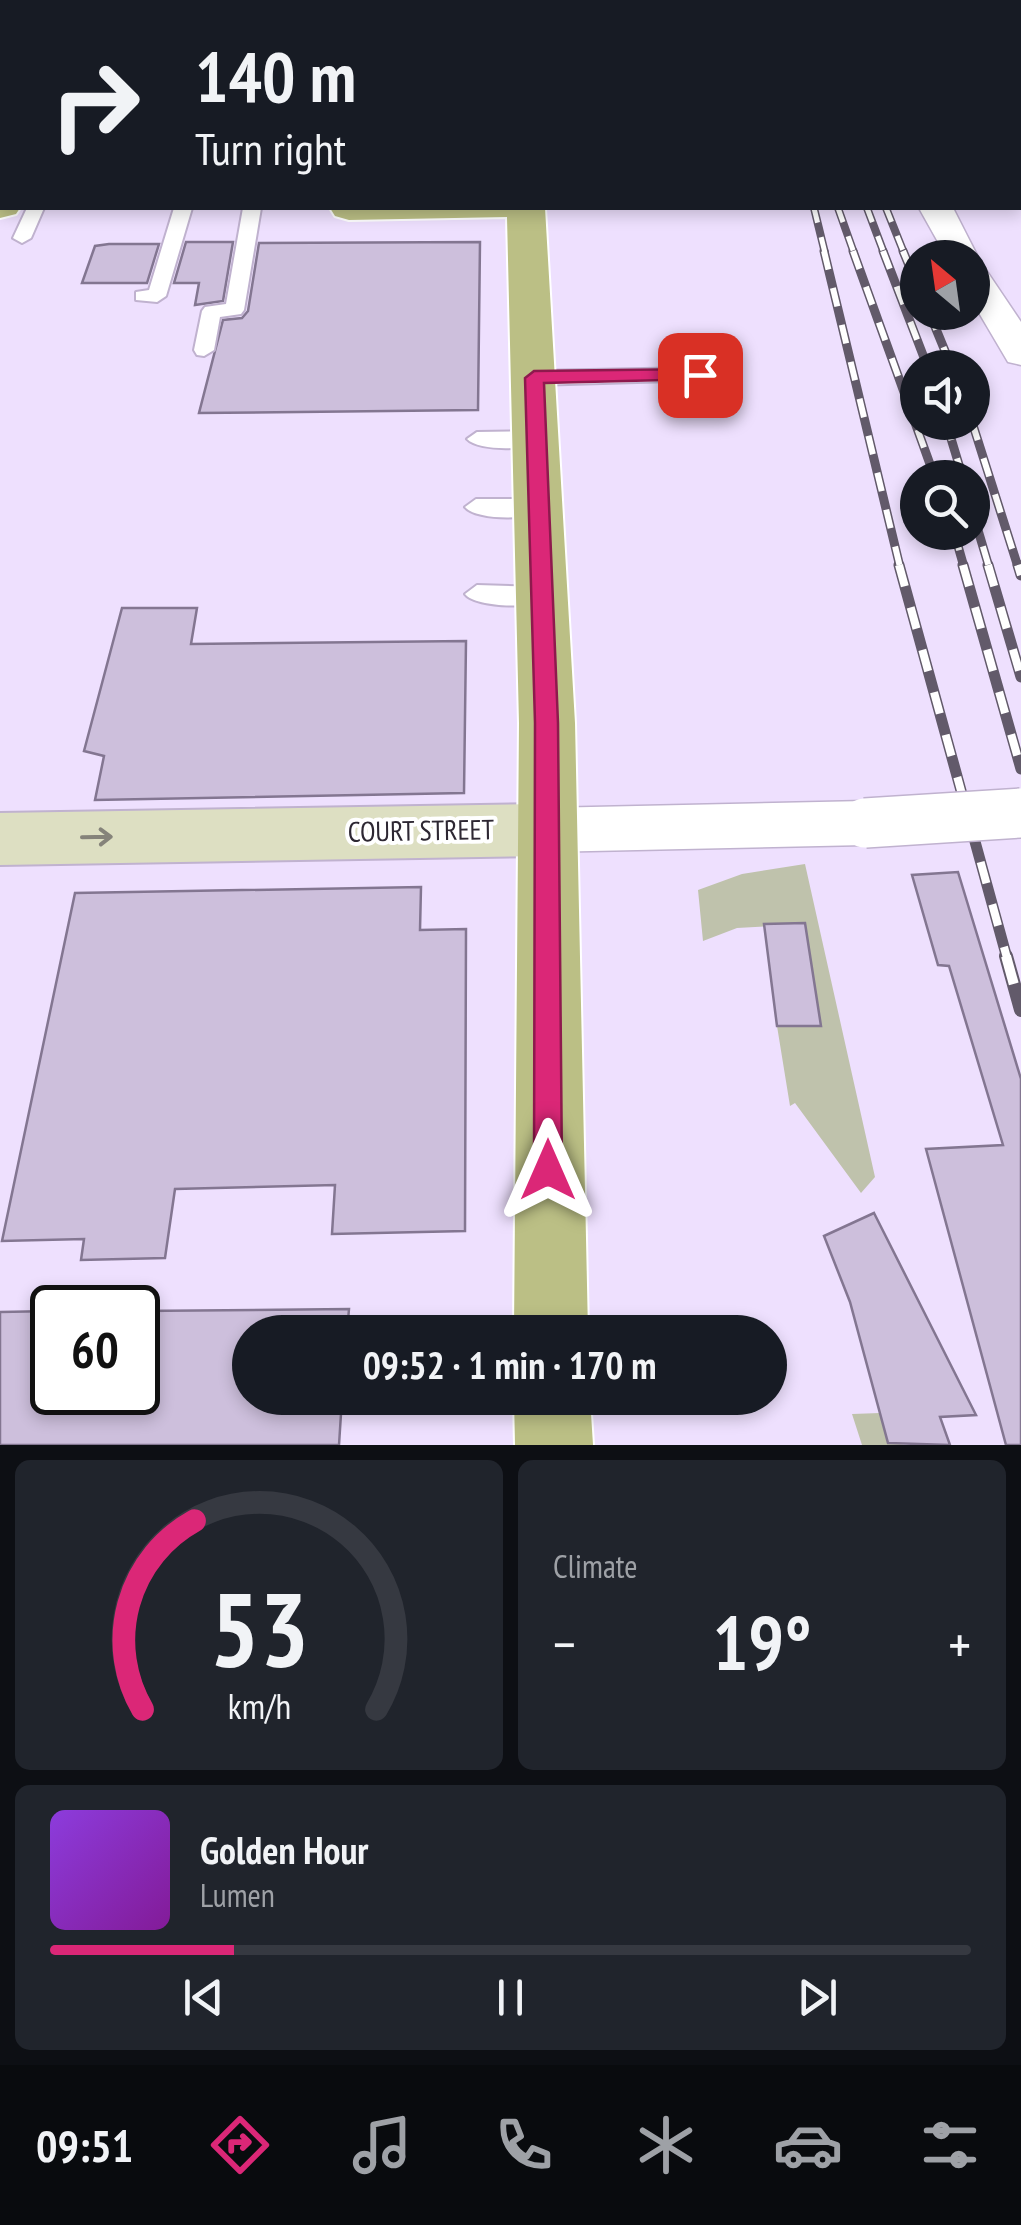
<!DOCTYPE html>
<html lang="en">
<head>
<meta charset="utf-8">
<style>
  :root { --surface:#171b24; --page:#20242c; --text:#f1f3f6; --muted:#9ea1a6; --line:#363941; --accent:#db2777 }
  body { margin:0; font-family:"PT Sans Narrow",sans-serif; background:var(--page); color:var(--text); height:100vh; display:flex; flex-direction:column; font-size:38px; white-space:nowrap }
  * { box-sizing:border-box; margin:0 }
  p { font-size:32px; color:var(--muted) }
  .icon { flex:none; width:55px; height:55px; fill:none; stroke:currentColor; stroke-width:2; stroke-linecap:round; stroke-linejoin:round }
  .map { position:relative; height:1445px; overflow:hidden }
  .side { display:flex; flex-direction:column; gap:15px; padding:15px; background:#0d0f14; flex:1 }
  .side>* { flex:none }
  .hud { position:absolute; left:0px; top:0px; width:1022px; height:210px; box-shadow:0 5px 15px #0003; background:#171b24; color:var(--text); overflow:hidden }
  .needle { width:65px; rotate:331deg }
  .controls { position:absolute; left:900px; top:240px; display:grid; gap:20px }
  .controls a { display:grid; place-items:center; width:90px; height:90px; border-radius:50%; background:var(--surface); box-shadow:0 5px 15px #0003; font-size:50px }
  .speed { position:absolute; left:30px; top:1285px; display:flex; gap:20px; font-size:50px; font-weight:700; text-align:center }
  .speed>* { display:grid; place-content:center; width:130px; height:130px; border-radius:50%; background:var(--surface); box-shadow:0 5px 15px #0003; line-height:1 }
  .speed .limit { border:5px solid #111; border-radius:15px; background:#fff; color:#111 }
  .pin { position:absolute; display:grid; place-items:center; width:85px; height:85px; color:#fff; margin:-42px; border-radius:20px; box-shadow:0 5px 15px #0006 }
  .me { position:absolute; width:110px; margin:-55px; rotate:0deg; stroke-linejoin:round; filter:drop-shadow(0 0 8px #0008) }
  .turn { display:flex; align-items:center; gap:35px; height:210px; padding:0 30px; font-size:45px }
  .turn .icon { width:130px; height:130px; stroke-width:2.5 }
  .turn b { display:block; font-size:70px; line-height:85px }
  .big { font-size:75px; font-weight:800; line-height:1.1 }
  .side .card { flex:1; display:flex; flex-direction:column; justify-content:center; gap:15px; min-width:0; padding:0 35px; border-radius:15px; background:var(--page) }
  .side .dial { align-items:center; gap:0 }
  .dial svg { height:260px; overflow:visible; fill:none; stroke:var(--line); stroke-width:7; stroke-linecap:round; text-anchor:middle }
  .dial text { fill:var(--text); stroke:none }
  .song { display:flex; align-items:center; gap:30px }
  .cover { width:120px; height:120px; border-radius:15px; background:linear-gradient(135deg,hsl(270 70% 55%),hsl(290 70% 35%)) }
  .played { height:10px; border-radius:5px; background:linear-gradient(90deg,var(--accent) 20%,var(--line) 20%) }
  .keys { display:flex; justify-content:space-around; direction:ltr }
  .heat { display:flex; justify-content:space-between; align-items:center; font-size:55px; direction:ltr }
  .side .tiles { flex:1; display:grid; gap:15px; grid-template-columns:1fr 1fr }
  .card:last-child { grid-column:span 2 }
  .trip { position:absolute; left:232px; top:1315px; width:555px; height:100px; border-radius:50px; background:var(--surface); box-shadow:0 5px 15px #0003; font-weight:800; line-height:100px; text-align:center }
  .tabs { display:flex; height:160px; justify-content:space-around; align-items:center; background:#090b0e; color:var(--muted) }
  .tabs .icon { width:70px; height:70px }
  .tabs .active { color:var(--accent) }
  .tabs b { font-size:45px; color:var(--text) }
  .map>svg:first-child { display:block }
  .green { fill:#bfc2ac }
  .building { fill:#cdbfdc; stroke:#837691; stroke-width:2.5 }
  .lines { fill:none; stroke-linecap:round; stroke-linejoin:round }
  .lane-casing { stroke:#c0b2cf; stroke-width:4 }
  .street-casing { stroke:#c0b2cf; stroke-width:3 }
  .secondary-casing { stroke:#c0b2cf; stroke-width:4 }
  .primary-casing { stroke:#fff; stroke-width:4 }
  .lane { fill:#fff; fill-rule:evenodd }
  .street { fill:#fff; fill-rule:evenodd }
  .secondary { fill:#dddfc2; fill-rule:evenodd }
  .primary { fill:#bbbf85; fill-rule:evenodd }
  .rail-far3-casing { stroke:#625a6a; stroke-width:8 }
  .rail-far2-casing { stroke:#625a6a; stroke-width:9 }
  .rail-far1-casing { stroke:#625a6a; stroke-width:11 }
  .rail-casing { stroke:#625a6a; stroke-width:14 }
  .rail-far3 { stroke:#fff; stroke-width:5; stroke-dasharray:15; stroke-linecap:butt }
  .rail-far2 { stroke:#fff; stroke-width:6; stroke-dasharray:19; stroke-linecap:butt }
  .rail-far1 { stroke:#fff; stroke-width:8; stroke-dasharray:22; stroke-linecap:butt }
  .rail { stroke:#fff; stroke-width:10; stroke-dasharray:29; stroke-linecap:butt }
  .street-bridge-casing { stroke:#c0b2cf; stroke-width:52; stroke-linecap:butt }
  .street-bridge { stroke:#fff; stroke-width:49 }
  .oneway { stroke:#85837a }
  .route { fill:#db2777; stroke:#8e194d; stroke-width:2.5 }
  .labels { text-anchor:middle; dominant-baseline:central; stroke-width:8; stroke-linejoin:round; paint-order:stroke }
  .street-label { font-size:28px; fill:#2d2732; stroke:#fff }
</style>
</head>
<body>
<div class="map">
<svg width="1021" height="1445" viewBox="0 0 1021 1445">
  <rect width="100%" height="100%" fill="#eee0fe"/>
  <path class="green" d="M805 864 875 1177 861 1193 795 1103 790 1106 777 1026 821 1025 805 924 737 928 703 941 698 890 742 874Z
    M880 1413 888 1442 906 1445H862L852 1414Z"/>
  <path class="building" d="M186 242H233L223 301 195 305 199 283H174Z
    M480 242 478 410 199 413 223 320 242 318 248 311 259 243Z
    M109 244H159L147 283H82L95 246Z
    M122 608H197L191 644 466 641 464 793 95 800 104 756 84 751Z
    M958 872 1021 1079V1445H1006L926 1149 1003 1145 949 966 938 965 912 875Z
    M421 887 420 930 466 929 465 1231 332 1234 335 1185 175 1189 165 1258 81 1260 84 1239 2 1241 75 893Z
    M805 923 821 1026H777L764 924Z
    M874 1213 976 1415 940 1417 950 1445 888 1443 850 1302 824 1236Z
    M349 1309 347 1332H250V1398H342L339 1445H0V1312L52 1311V1392H138V1311Z"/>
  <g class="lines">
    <g class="lane-casing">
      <path id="lane" d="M27 208H44L31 238 22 243 13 238Z
        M174 208H192L166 296 157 302 136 300V292L149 290Z
        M243 208H261L244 310 241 314 220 317 214 350 204 356 197 355 194 350 202 311 205 307 226 304Z
        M699 368 709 375 706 380 534 385 524 378 534 371Z
        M538 431 548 438C536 451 479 452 467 439L477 432Z
        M476 499H538L549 507C538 521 476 521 465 507Z
        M477 585 541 587 553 596C543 610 475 608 465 594Z"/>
    </g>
    <g class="street-casing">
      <path id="street" d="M919 208H953L980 261 1021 322V365L1008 362 972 301V258H947Z
        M865 801 883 807 890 823 883 839 865 845 545 852 527 846 520 830 527 814 545 808Z"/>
    </g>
    <g class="secondary-casing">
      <path id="secondary" d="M545 804 566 812 574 830 566 848 545 856 0 865V813Z"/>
    </g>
    <g class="primary-casing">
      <path id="primary" d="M507 0H539V2H507Z
        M0 194 2 208H20L16 214 0 218Z
        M330 208H545L575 723 588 1332H514L519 723 507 217 349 220 335 216Z
        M514 1398H590L593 1445H515Z"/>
    </g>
    <use href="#lane" class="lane"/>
    <use href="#street" class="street"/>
    <use href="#secondary" class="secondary"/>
    <use href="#primary" class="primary"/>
    <g class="rail-far3-casing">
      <path id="rail-far3" d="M814 208 825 253
        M838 208 854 253
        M867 208 884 253
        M886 208 904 253"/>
    </g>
    <g class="rail-far2-casing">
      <path id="rail-far2" d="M824 251 900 567
        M853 251 935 478
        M883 251 928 368
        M903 251 918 287
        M929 312 952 368
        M946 422 963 478
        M972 422 1018 567
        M972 510 989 567
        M954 532 964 567"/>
    </g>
    <g class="rail-far1-casing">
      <path id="rail-far1" d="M899 565 1007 958
        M963 565 1021 769
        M988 565 1021 677
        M1018 565 1021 575"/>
    </g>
    <g class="rail-casing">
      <path id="rail" d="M1006 956 1021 1010"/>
    </g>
    <use href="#rail-far3" class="rail-far3"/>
    <use href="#rail-far2" class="rail-far2"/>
    <use href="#rail-far1" class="rail-far1"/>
    <use href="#rail" class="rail"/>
    <g class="street-bridge-casing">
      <path id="street-bridge" d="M865 823 1021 813"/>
    </g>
    <use href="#street-bridge" class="street-bridge"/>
  </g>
  <defs><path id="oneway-shaft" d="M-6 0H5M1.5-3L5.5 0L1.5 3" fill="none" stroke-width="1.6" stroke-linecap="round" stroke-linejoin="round" transform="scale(2.5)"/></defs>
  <use class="oneway" href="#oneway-shaft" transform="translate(97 837) rotate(-1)"/>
  <path class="route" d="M700 369 706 371V379L544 383 558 723 562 1170 558 1180 548 1184 538 1180 534 1170 535 723 525 378 534 371Z"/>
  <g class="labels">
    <g class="street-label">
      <text transform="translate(421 830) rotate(-1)">COURT STREET</text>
    </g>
  </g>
</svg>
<div class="controls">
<a><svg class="needle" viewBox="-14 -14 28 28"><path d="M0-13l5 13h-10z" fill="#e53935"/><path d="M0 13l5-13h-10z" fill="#9ea1a6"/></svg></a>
<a><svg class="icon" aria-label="sound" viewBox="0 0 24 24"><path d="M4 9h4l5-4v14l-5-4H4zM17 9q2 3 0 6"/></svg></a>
<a><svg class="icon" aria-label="search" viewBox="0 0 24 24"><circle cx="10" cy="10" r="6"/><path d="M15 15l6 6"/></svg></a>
</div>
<div class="speed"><div class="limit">60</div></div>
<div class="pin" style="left:700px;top:375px;background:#d93025"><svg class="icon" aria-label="arrive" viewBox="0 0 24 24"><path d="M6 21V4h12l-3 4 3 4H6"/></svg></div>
<svg class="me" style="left:548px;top:1170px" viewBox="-20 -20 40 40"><path d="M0-17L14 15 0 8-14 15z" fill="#db2777" stroke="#fff" stroke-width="4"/></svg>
<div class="trip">09:52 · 1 min · 170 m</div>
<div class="hud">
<div class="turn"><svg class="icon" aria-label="right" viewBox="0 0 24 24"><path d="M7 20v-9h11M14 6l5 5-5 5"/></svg><div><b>140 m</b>Turn right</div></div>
</div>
</div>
<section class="side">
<div class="tiles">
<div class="card dial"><svg viewBox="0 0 100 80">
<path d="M14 69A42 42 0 1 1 86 69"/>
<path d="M14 69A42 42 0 0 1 30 11" stroke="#db2777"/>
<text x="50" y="56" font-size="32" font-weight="700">53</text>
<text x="50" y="72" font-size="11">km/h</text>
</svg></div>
<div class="card"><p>Climate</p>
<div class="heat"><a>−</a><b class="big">19°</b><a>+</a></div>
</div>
<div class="card">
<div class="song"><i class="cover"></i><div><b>Golden Hour</b><p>Lumen</p></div></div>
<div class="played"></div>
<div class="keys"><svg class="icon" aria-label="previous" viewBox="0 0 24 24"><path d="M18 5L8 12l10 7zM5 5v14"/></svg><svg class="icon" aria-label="pause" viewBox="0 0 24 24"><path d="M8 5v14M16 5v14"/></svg><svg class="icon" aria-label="next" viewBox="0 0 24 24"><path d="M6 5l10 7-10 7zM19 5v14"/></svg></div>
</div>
</div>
</section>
<nav class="tabs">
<b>09:51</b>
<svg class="icon active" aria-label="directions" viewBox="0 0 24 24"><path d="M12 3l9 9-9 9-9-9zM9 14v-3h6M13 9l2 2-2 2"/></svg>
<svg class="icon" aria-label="music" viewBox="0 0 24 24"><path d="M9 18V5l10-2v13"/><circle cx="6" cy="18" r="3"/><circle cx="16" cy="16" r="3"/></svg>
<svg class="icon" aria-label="phone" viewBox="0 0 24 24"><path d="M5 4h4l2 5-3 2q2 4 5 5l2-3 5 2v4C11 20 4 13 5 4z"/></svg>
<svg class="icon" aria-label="climate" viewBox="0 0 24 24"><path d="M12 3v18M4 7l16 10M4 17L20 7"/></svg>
<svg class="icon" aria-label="car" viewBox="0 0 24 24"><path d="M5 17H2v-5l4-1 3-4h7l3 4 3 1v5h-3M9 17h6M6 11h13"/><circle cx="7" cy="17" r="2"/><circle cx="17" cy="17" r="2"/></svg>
<svg class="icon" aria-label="filters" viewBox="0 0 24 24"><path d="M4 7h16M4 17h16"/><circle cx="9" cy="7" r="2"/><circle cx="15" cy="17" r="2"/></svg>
</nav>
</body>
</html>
